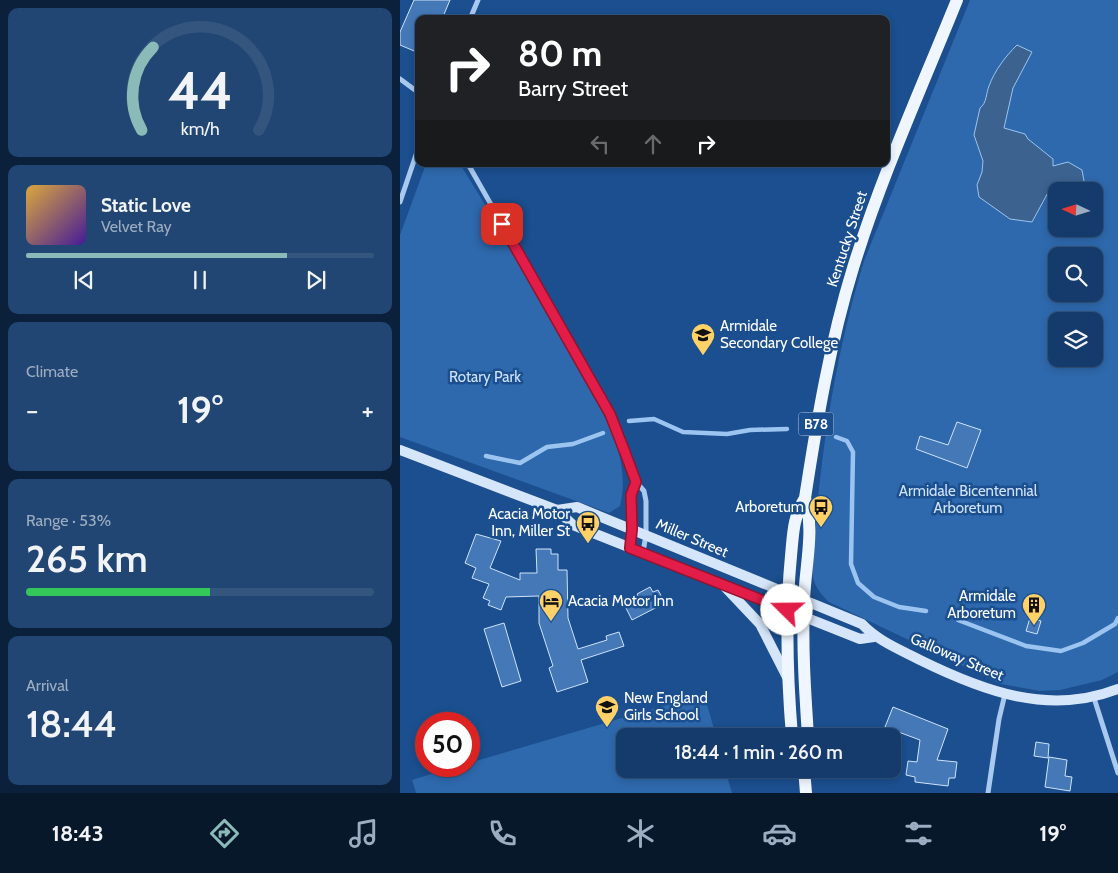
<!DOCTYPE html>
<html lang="en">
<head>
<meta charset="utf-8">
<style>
  :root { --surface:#143b6b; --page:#214673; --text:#f1f3f6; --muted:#9dadc1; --line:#33557e; --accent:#8bbbb9 }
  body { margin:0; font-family:Cabin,sans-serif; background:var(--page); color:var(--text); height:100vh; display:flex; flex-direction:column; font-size:19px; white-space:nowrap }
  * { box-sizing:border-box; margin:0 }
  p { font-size:16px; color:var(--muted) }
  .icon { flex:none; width:28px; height:28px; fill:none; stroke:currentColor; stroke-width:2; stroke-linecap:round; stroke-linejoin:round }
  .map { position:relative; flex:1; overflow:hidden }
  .panel { display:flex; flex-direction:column; gap:8px; padding:8px; background:#0b203b; width:400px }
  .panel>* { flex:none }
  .hud { position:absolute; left:15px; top:15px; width:475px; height:152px; border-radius:10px; box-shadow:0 2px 8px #0003,0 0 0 1px var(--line); background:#202124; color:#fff; overflow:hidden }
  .needle { width:32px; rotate:274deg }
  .fabs { position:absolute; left:648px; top:182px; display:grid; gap:10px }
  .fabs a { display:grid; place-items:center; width:55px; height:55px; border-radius:10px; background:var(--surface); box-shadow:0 2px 8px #0003,0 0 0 1px var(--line); font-size:25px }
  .speed { position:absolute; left:15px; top:712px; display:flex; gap:10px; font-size:25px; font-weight:700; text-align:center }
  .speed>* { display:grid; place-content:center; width:65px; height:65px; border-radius:50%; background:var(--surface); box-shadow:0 2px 8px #0003,0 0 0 1px var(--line); line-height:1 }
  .speed .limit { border:8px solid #d22; background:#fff; color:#111 }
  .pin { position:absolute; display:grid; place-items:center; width:42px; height:42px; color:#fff; margin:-21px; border-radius:10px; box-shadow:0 2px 8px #0006 }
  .me { position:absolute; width:55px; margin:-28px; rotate:292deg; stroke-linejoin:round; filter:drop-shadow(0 0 4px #0008) }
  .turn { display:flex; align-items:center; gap:18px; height:105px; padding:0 20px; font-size:22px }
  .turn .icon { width:65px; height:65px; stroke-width:2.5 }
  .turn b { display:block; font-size:35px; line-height:42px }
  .lanes { display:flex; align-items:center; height:48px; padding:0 20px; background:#0003; justify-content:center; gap:25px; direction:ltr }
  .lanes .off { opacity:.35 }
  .big { font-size:38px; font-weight:600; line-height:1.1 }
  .panel .card { flex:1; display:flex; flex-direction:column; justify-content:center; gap:8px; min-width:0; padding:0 18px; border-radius:10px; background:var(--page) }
  .panel .dial { align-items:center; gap:0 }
  .dial svg { height:130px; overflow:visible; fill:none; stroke:var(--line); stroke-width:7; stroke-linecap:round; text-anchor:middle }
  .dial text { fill:var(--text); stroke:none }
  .song { display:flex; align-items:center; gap:15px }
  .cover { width:60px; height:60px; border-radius:8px; background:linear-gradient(135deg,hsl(40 70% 55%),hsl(260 70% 35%)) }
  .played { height:5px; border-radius:2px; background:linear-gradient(90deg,var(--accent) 75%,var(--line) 75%) }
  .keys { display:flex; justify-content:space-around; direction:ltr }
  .heat { display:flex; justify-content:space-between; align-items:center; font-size:28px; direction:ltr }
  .charge { height:8px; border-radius:4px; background:linear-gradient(90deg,#34c759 53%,var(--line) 0) }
  .trip { position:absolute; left:216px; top:728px; width:285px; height:50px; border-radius:10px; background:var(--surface); box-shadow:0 2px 8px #0003,0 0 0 1px var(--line); font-weight:600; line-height:50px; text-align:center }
  .menu { display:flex; height:80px; justify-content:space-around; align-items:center; background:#08182b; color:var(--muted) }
  .menu .icon { width:35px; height:35px }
  .menu .on { color:var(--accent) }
  .menu b { font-size:22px; color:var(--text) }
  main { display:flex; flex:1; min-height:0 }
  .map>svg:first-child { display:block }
  .green { fill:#2e69ad; fill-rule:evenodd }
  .water { fill:#3c6290; stroke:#9cc4f0 }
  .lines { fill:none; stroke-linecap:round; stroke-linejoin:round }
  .stream { stroke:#9cc4f0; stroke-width:4.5 }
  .building { fill:#4478b7; stroke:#cfe3fa }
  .street { stroke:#a9c9ee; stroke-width:5 }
  .secondary { stroke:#d6e6fa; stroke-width:10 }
  .primary { stroke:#f0f6ff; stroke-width:12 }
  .route-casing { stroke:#92132f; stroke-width:12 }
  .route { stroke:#e11d48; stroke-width:9 }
  .labels { text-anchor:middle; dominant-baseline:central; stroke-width:5; stroke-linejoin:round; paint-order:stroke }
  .shield { fill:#1b4f8f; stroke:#bbcadd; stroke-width:1 }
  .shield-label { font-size:14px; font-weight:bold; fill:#fff }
  .street-label { font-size:15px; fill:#fff; stroke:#1b4f8f }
  .poi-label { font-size:15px; fill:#fff; stroke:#1b4f8f; text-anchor:start }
  .park-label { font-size:15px; fill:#cfe3fa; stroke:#1b4f8f }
</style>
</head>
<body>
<main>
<section class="panel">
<div class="card dial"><svg viewBox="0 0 100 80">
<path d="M14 69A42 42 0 1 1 86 69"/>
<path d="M14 69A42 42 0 0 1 21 18" stroke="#8bbbb9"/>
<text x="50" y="56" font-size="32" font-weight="700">44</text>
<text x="50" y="72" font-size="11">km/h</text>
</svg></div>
<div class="card">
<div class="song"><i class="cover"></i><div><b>Static Love</b><p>Velvet Ray</p></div></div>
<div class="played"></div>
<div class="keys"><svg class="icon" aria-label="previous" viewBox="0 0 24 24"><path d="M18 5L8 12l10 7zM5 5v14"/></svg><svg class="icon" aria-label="pause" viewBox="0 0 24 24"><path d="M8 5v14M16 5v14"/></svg><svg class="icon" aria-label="next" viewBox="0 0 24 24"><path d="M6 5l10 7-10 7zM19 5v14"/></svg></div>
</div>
<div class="card"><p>Climate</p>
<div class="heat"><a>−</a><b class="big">19°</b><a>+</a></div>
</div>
<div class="card"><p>Range · 53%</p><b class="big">265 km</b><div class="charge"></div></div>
<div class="card"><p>Arrival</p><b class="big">18:44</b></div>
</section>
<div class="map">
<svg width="718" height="793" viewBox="0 0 718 793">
  <rect width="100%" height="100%" fill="#1b4f8f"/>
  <path class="green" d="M570 0H718V672L702 680 660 690 640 691 601 684 429 602C423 596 417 590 414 581 409 566 415 536 416 520 424 431 438 346 464 261ZM656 191H694V229H656ZM656 256H694V294H656ZM656 321H694V359H656Z
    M26 164H60L87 208 204 415C218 444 228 474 220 506L209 513 0 437V235Z
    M304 694 316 736H225V769H325L332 793H16L12 780 57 766H69V763Z"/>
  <path class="water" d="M617 45 632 52 613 88 604 128 625 134 628 139 653 159V166L668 162 682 170 684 181 671 189 651 187 632 222 610 219 579 197 577 185 582 172 583 161 574 135 580 108C587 103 586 93 589 86 595 70 605 57 617 45Z"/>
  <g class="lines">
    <path class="stream" d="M229 421 254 419 283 432 327 434 350 430 387 429
      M436 437 447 441 453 452 451 564 458 583 474 597 499 607 526 611
      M86 456 120 463 147 447 173 444 203 433
      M558 620 626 646 661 651 683 643 715 624 718 618"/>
  </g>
  <path class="building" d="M14 0H50L42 19H19V53L0 45V32Z
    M557 422 581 430 567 468 516 449 520 436 548 445Z
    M76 534 101 541 90 568 120 580V573H137L136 549H151V554H158V570H167L168 618 178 649 207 640 206 636 219 632 224 646 181 660 188 682 157 692 149 668 153 666 139 623V596L106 597 101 610 88 605 90 601 83 598 89 584 72 578 76 568 65 563Z
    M250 587 253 592 258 590 265 603 232 620 225 606 239 599 237 594Z
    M630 618 641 621 637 634 626 631Z
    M104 623 121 681 102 687 84 629Z
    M493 707 548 729 537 760 557 762 555 778H549L548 786 515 782V777L506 775 508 761 517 762 520 740 485 727Z
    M636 742 649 744 648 758 634 756Z
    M649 757 667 760 665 776 672 777 670 791 645 787Z"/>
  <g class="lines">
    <path class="street" d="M70 19 78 0
      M0 79 19 93
      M68 164 210 414 236 482 244 491 246 501V535L243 552
      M0 202 19 146
      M230 548C232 527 226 500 236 482
      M694 698 718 773
      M588 793 599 719 605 694"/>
    <path class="secondary" d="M0 450 157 510 173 525 460 639 474 637
      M157 510 177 507 462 624C478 641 499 649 520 660 583 691 649 716 718 689
      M325 587 360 624 387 677"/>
    <path class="primary" d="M405 498C415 530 405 567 404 601 402 646 405 691 408 736
      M392 736C387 676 385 617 391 556 393 535 393 516 405 498 417 420 430 343 453 268 481 177 521 89 557 0
      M404 769 406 793"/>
  </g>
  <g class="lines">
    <g class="route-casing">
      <path id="route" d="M102 224 210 414 226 455 236 482 231 495 232 529 230 548 387 610"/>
    </g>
    <use href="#route" class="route"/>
  </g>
  <defs>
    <g id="school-pin" transform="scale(1.25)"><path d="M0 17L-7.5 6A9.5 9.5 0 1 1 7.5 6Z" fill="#ffd166" stroke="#1b4f8f"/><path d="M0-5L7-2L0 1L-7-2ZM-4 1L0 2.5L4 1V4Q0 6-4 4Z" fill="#111"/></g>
    <g id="bus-pin" transform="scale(1.25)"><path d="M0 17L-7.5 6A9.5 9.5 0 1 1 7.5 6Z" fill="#ffd166" stroke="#1b4f8f"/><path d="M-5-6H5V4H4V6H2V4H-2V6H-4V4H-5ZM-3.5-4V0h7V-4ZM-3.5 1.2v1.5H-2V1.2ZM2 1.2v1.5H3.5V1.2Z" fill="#111"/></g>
    <g id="hotel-pin" transform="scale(1.25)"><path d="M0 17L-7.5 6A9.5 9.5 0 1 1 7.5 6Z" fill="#ffd166" stroke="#1b4f8f"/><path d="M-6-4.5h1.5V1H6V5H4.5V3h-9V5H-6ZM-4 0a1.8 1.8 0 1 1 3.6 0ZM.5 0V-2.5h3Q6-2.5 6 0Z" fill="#111"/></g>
    <g id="building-pin" transform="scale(1.25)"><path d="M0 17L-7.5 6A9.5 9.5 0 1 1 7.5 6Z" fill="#ffd166" stroke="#1b4f8f"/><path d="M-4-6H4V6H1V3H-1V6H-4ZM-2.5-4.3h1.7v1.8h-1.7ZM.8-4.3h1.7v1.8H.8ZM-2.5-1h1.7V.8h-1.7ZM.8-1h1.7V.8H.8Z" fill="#111"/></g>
  </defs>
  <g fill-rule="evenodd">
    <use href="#school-pin" x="303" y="335"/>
    <use href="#bus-pin" x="421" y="507"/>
    <use href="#bus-pin" x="188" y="523"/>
    <use href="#hotel-pin" x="151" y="601"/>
    <use href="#building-pin" x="634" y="605"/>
    <use href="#school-pin" x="207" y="707"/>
  </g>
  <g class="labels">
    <rect class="shield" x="398.5" y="412.5" width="35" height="23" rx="4"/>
    <g class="shield-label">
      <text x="416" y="424">B78</text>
    </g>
    <g class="street-label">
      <text transform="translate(447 239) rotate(-72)">Kentucky Street</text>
      <text transform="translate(292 538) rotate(23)">Miller Street</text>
      <text transform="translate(557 657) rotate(23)">Galloway Street</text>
    </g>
    <g class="poi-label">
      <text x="320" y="326">Armidale<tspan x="320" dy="17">Secondary College</tspan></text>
      <text x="404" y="507" text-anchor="end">Arboretum</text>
      <text x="170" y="514" text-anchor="end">Acacia Motor<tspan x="170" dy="17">Inn, Miller St</tspan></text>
      <text x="616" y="596" text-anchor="end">Armidale<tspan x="616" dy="17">Arboretum</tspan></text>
      <text x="168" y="601">Acacia Motor Inn</text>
      <text x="224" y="698">New England<tspan x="224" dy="17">Girls School</tspan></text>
    </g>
    <g class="park-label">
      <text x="85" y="377">Rotary Park</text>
      <text x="568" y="491">Armidale Bicentennial<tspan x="568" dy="17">Arboretum</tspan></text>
    </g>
  </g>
</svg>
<div class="fabs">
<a><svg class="needle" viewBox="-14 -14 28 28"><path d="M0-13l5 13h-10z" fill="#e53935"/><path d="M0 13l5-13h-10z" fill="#9dadc1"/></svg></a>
<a><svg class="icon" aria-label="search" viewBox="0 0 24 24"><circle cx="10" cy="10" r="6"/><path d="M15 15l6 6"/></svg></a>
<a><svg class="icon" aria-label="layers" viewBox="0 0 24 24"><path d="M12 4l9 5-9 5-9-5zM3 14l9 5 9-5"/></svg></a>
</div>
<div class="speed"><div class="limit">50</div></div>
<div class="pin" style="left:102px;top:224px;background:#d93025"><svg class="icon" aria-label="arrive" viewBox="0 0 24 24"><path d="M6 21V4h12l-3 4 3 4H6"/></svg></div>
<svg class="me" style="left:387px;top:610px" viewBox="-20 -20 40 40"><circle r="19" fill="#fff"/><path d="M0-13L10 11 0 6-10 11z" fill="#e11d48"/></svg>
<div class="trip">18:44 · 1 min · 260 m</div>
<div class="hud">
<div class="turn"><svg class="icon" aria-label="right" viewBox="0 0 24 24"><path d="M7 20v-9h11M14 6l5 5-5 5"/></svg><div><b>80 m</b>Barry Street</div></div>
<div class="lanes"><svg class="icon off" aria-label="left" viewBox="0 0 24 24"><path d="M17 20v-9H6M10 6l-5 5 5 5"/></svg><svg class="icon off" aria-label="ahead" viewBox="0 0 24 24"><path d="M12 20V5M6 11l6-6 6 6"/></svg><svg class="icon" aria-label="right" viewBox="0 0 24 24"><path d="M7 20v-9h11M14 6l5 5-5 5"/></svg></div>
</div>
</div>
</main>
<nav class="menu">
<b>18:43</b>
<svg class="icon on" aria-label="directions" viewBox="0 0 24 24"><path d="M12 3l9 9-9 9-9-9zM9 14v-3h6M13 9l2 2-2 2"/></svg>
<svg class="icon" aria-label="music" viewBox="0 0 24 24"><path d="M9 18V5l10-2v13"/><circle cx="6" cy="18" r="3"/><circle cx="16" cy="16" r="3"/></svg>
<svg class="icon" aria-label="phone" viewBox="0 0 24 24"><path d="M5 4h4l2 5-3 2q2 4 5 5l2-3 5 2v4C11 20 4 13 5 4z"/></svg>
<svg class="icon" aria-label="climate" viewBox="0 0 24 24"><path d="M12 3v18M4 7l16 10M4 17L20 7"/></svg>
<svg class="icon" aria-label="car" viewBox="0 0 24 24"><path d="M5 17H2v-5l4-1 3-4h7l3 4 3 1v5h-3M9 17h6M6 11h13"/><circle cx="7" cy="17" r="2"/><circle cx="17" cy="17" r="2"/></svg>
<svg class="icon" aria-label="filters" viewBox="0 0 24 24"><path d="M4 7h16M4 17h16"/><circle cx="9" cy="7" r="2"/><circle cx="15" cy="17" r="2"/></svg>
<b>19°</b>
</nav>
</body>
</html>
